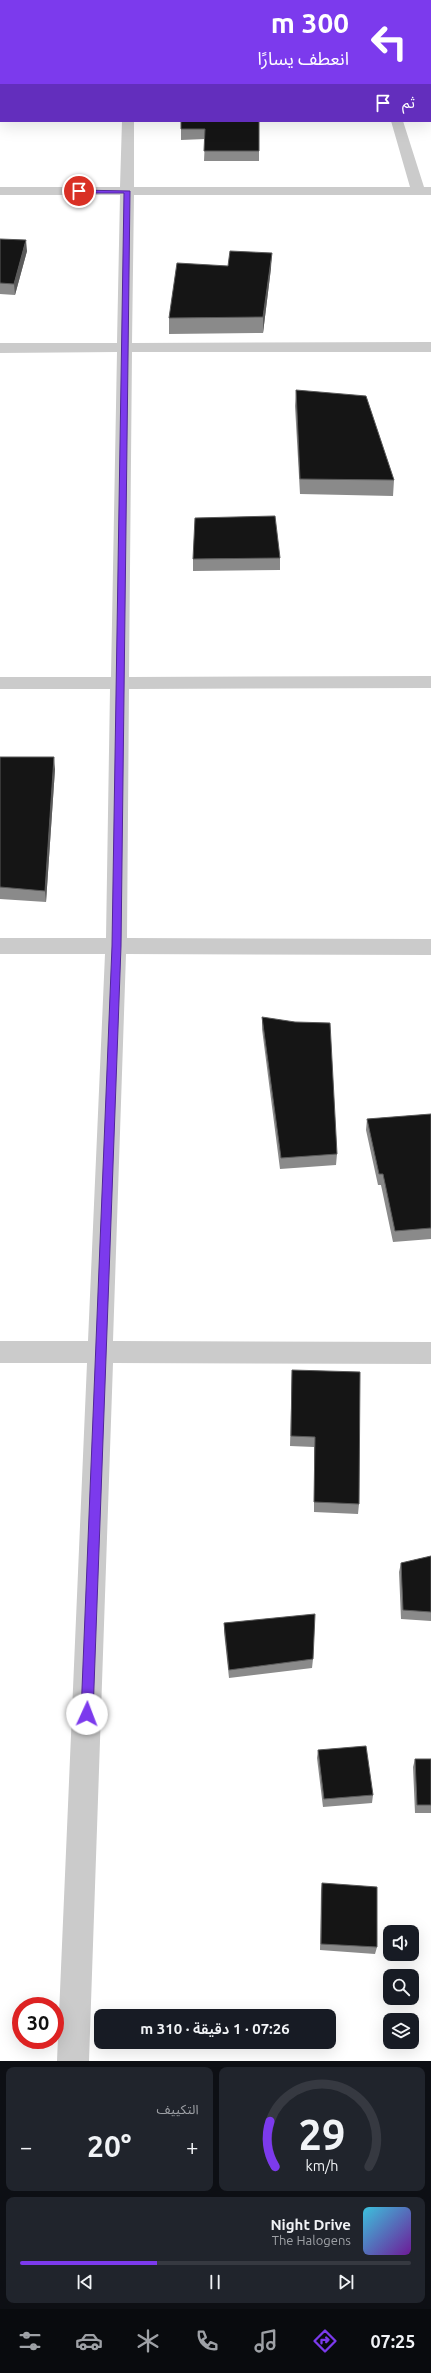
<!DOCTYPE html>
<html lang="ar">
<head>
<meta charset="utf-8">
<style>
  :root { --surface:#171b24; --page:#20242c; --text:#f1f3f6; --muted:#9ea1a6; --line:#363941; --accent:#7c3aed }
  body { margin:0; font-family:Ubuntu,"Noto Sans Arabic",sans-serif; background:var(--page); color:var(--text); direction:rtl; height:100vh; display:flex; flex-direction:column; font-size:15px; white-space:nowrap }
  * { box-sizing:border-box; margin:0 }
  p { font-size:13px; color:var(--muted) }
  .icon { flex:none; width:22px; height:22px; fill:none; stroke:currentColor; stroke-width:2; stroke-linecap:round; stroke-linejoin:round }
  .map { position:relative; height:2061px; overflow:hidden; direction:ltr }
  .details { display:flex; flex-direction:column; gap:6px; padding:6px; background:#0d0f14; flex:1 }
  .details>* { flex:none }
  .top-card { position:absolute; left:0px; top:0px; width:431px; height:122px; box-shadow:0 4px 16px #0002; direction:rtl; background:#7c3aed; color:#fff; overflow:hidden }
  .tools { position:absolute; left:383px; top:1925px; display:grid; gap:8px }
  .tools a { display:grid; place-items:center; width:36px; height:36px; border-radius:8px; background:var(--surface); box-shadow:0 4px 16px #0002; font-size:20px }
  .speed { position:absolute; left:12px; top:1997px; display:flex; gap:8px; font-size:20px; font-weight:700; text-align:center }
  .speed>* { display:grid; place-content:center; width:52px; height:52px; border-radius:50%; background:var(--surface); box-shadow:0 4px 16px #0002; line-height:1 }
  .speed .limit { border:6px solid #d22; background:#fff; color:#111 }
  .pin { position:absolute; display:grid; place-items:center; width:34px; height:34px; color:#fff; margin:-17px; border:2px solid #fff; border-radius:50%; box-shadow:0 1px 4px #0007 }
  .me { position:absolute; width:44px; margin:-22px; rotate:2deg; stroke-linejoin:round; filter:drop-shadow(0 0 3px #0008) }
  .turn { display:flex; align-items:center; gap:14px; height:84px; padding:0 16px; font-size:18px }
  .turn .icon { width:52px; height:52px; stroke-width:2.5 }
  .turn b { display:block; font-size:28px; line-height:34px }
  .then { display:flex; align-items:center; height:38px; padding:0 16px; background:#0003; gap:8px; font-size:15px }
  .big { font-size:30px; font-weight:600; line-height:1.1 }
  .details .widget { flex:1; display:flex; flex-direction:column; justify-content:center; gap:6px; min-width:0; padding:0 14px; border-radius:8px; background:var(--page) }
  .details .dial { align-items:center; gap:0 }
  .dial svg { height:104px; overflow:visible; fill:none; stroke:var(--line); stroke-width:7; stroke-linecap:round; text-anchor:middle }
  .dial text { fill:var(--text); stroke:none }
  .song { display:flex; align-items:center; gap:12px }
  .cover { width:48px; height:48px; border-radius:6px; background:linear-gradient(135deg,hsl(190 70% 55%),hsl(280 70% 35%)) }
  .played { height:4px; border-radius:2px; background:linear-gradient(90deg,var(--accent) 35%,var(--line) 35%) }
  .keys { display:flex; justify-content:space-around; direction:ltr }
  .heat { display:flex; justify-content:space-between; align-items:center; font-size:22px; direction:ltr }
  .details .tiles { flex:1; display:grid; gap:6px; grid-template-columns:1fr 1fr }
  .widget:last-child { grid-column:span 2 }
  .trip { position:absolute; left:94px; top:2009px; width:242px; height:40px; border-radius:8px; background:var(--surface); box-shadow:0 4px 16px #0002; font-weight:600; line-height:40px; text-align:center; direction:rtl }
  .tabs { display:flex; height:64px; justify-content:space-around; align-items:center; background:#090b0e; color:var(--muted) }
  .tabs .icon { width:28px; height:28px }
  .tabs .active { color:var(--accent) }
  .tabs b { font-size:18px; color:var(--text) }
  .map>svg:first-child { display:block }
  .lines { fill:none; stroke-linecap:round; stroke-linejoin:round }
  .minor { fill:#cbcbcb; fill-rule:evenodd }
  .wall { fill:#8a8a8a }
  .shaded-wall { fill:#5b5b5b }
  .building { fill:#151515; stroke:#5b5b5b }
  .route { fill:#7c3aed; stroke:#51269a }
</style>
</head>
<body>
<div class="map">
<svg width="431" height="2061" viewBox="0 0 431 2061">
  <rect width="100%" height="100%" fill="#fff"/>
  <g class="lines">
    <path class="minor" d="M123 0H135V1H123Z
      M356 0H368L369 1H357Z
      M0 7H1V15H0Z
      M122 121H134V187H410L391 121H403L424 187H431V195H134L132 343 431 342V352H132L129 677 431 676V688L129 689 127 938 431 939V955L126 954 113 1341 431 1342V1364L113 1363 89 2061H57L87 1363H0V1341H88L105 954H0V938H106L110 689H0V677H111L117 352 0 353V343H117L120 195H0V187H120Z"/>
  </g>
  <path class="wall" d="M422 0H431V17H430V1H422Z
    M181 121H259V161H204L205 139 181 140Z
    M0 239 27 251 15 295 0 294Z
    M228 266 271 268 263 333 169 334V318Z
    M296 390 394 480 393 496 300 494 295 406Z
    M280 558V570L193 571V559Z
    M0 757 55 769 46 902 0 899Z
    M262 1017 337 1154 336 1165 280 1169 262 1029Z
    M431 1114V1239L393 1242 381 1185H378L366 1130 367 1119Z
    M292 1370 359 1504 358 1514 314 1512V1447L290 1446Z
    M431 1556V1621L401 1619 399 1572 401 1563Z
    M224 1623 313 1659 312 1668 229 1678 224 1632Z
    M318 1750 373 1795 372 1803 323 1807 317 1758Z
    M415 1759H431V1813H415L413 1767Z
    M322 1883 377 1947 375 1954 320 1950 321 1890Z"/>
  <path class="shaded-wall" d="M26 240 27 251 15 295 14 284Z
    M272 253 271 268 263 333V317Z
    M54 757 55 769 46 902 45 891Z"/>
  <path class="building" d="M261 0H320V1H261Z
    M181 121H259V151H204L205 129H181Z
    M0 239 26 240 14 284 0 283Z
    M230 251 272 253 263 317 169 318 177 263 228 266Z
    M296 390 366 396 394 480 300 479Z
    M275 516 280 558 193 559 195 518Z
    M0 757H54L45 891 0 887Z
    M262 1017 295 1022 330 1023 337 1154 281 1158Z
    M431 1114V1228L395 1231 383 1174H379L367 1119Z
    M292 1370 360 1372 359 1504 314 1502 315 1437 291 1436Z
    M431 1556V1612L403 1610 401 1563Z
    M315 1614 313 1659 229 1670 224 1623Z
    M366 1746 373 1795 324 1799 318 1750Z
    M415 1759H431V1805H417Z
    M322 1883 377 1887V1947L321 1944Z"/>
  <path class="route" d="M77 190 130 191 121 946 93 1714 91 1718 87 1720 82 1718 81 1714 112 946 124 193H79Z"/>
</svg>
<div class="tools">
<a><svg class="icon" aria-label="sound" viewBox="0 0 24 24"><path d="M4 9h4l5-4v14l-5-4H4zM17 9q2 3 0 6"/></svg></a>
<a><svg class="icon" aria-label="search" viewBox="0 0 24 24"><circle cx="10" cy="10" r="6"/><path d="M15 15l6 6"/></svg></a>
<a><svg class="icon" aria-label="layers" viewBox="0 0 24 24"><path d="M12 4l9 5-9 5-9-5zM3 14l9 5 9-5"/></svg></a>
</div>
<div class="speed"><div class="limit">30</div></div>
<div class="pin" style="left:79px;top:191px;background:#d93025"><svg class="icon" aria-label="arrive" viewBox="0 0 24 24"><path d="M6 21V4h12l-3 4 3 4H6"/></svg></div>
<svg class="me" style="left:87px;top:1714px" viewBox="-20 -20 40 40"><circle r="19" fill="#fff"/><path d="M0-13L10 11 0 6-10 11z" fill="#7c3aed"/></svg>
<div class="trip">07:26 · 1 دقيقة · 310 m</div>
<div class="top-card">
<div class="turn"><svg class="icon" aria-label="left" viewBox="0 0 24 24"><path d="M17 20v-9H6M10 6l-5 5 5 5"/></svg><div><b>300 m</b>انعطف يسارًا</div></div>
<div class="then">ثم<svg class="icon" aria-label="arrive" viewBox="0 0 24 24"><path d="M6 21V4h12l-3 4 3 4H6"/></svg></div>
</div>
</div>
<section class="details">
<div class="tiles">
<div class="widget dial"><svg viewBox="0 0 100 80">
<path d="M14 69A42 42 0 1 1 86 69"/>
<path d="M14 69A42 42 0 0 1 10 34" stroke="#7c3aed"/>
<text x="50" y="56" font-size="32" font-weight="700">29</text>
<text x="50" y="72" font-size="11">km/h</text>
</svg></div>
<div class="widget"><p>التكييف</p>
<div class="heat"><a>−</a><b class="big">20°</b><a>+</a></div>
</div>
<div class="widget">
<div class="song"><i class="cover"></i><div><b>Night Drive</b><p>The Halogens</p></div></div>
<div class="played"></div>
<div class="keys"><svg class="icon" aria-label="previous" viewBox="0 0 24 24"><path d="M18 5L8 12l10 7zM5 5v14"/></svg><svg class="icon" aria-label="pause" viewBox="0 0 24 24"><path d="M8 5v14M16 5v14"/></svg><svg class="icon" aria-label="next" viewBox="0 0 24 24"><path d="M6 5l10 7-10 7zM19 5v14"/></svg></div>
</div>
</div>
</section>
<nav class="tabs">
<b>07:25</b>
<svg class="icon active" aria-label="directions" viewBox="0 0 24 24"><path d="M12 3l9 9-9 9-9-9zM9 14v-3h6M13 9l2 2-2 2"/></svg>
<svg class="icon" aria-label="music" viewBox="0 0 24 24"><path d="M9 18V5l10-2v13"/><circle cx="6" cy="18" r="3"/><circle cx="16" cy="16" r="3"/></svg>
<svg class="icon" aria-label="phone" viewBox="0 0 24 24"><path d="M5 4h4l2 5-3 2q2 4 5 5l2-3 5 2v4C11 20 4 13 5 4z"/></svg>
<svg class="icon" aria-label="climate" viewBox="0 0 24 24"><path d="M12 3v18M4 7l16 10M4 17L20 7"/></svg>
<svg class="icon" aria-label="car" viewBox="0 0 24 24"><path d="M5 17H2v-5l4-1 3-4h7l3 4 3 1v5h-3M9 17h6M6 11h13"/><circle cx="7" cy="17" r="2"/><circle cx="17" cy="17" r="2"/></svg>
<svg class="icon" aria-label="filters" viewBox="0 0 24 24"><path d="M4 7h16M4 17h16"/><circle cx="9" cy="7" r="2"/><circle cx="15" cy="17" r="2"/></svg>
</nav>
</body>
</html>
